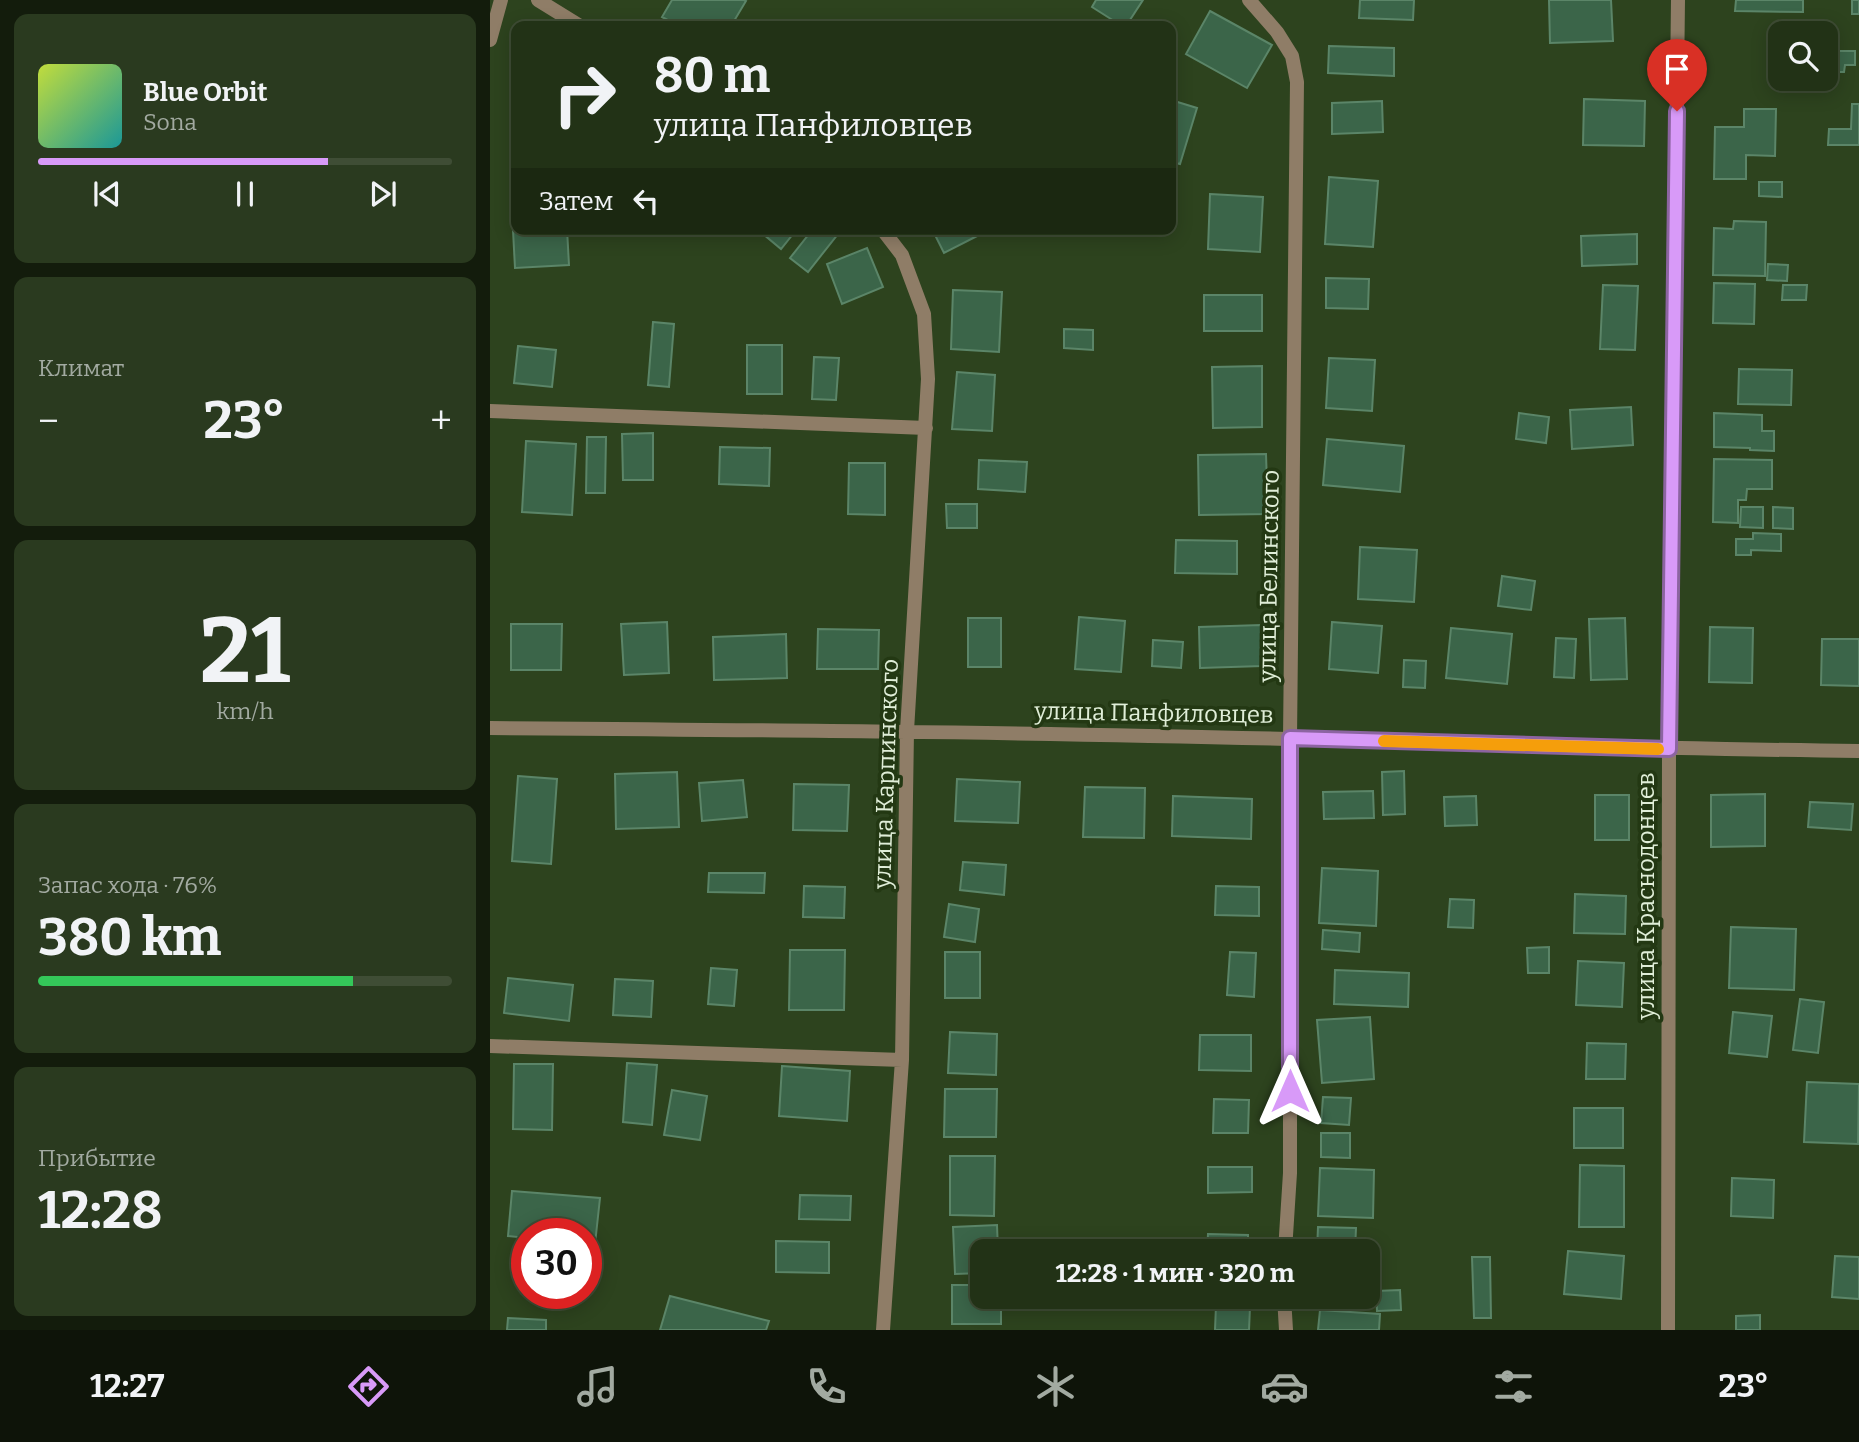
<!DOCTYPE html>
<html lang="ru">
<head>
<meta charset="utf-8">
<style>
  :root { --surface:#223216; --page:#2a3a1f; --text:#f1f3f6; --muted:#a2aaa1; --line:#3f4d35; --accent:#d89af8 }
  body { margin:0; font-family:Bitter,serif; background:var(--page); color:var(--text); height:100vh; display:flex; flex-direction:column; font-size:26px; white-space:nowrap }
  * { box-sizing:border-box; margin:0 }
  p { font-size:23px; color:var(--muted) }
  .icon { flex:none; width:38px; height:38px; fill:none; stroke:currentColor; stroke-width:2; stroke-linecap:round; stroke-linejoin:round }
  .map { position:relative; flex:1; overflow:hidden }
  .drawer { display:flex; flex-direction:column; gap:14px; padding:14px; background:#131c0c; width:490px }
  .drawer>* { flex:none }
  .banner { position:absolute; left:21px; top:21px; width:665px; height:214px; border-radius:14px; box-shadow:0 4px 18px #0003,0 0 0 2px var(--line); background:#223216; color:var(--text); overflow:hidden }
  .controls { position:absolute; left:1278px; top:21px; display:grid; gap:14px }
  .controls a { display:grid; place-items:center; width:70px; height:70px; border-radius:14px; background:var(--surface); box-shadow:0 4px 18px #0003,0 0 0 2px var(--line); font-size:35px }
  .speed { position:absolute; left:21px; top:1218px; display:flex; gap:14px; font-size:35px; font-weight:700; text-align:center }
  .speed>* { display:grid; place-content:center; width:91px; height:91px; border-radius:50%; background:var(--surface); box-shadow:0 4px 18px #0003,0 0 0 2px var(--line); line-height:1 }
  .speed .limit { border:10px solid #d22; background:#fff; color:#111 }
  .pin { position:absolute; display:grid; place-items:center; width:60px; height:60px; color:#fff; margin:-72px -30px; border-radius:50% 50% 50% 0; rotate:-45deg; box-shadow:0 0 7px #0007 }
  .pin .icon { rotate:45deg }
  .me { position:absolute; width:77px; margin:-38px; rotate:0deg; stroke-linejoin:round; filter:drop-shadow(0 0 5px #0008) }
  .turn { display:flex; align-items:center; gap:24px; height:147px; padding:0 28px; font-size:32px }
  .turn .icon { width:91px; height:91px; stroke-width:2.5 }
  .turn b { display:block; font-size:49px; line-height:60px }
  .then { display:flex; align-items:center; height:66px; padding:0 28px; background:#0003; gap:14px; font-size:26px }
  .big { font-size:52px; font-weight:700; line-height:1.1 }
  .drawer .widget { flex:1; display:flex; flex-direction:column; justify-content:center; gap:10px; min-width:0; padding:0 24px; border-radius:14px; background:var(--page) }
  .drawer .dial { align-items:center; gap:0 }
  .dial b { font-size:91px; line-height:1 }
  .song { display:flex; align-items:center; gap:21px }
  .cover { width:84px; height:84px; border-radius:10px; background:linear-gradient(135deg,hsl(70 70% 55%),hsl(180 70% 35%)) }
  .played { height:7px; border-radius:4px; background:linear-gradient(90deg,var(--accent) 70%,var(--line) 70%) }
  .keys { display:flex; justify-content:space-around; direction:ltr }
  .heat { display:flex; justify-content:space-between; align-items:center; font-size:38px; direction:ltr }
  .charge { height:10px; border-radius:5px; background:linear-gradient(90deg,#34c759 76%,var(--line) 0) }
  .trip { position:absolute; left:480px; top:1239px; width:410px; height:70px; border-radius:14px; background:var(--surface); box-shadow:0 4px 18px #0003,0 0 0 2px var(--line); font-weight:700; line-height:70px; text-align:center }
  .tabs { display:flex; height:112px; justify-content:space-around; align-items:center; background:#0e1409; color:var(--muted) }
  .tabs .icon { width:49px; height:49px }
  .tabs .selected { color:var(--accent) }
  .tabs b { font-size:32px; color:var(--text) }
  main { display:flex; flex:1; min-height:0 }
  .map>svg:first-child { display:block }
  .building { fill:#3b6549; stroke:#5b8568; stroke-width:2 }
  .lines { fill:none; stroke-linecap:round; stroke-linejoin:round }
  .street { stroke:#8f7d67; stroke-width:14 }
  .route-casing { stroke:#8c64a1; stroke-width:18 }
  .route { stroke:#d89af8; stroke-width:12 }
  .slow { stroke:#f59e0b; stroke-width:12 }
  .labels { text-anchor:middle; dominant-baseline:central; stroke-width:7; stroke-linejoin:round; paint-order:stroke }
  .street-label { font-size:24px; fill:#e0eed8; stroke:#233813 }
</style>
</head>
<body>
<main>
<section class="drawer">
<div class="widget">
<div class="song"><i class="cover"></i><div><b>Blue Orbit</b><p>Sona</p></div></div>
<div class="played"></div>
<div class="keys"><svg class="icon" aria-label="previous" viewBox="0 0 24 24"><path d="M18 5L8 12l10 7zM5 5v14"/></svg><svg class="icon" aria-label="pause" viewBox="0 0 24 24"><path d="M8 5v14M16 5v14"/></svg><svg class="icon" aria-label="next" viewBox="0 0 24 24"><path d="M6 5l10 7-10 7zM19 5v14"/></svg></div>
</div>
<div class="widget"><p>Климат</p>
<div class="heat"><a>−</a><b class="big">23°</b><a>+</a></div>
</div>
<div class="widget dial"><b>21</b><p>km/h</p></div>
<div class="widget"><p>Запас хода · 76%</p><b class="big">380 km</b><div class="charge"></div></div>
<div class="widget"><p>Прибытие</p><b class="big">12:28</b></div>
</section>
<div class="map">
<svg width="1369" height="1330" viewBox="0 0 1369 1330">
  <rect width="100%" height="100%" fill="#2d431e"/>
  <path class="building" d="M182 0H254L256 1 241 26H189L172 17Z
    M606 0H653L636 26H632L602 7Z
    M870 0H924L923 20 869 18Z
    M1059 0H1121L1123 41 1060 43Z
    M1246 0H1313V12L1245 11Z
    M1362 0H1369V14H1362Z
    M720 11 782 45 757 88 696 54Z
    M839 46 904 48V76L838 73Z
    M1335 51H1365V65H1355L1354 72H1335Z
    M1094 99 1155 101 1154 146 1093 145Z
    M681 100 707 108 690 164 681 162Z
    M892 101 893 132 842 134V103Z
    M1362 104H1369V145H1338L1339 129H1361Z
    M1254 109H1286L1285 156 1256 155V179H1224L1225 127H1254Z
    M839 177 888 181 883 247 835 244Z
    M1269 182H1292V197L1269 196Z
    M720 194 773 197 770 252 718 249Z
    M1244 221 1276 222 1275 276 1223 275 1224 228 1243 229Z
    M77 229 79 265 25 268 23 230Z
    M267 229H307L291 249Z
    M323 229H352L318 272 300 258Z
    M442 229H493L495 232 454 253Z
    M1147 234V264L1092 266 1091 236Z
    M377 248 393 287 352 304 337 264Z
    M1278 264 1298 265 1297 281 1277 280Z
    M836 278 879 279 878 309 836 308Z
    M1224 283 1265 284 1264 324 1223 323Z
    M1113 285 1148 286 1145 350 1110 349Z
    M1293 285H1317L1316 300H1292Z
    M463 290 512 292 509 352 461 349Z
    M714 295H772V331H714Z
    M163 322 184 324 179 387 158 385Z
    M574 329 603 330V350L574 348Z
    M257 345H292V394H257Z
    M28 346 66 350 62 387 24 383Z
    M324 357 349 358 346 400 322 399Z
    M839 358 885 360 882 411 836 408Z
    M772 366V427L723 428 722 367Z
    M1249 369 1302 370 1301 405 1248 404Z
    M467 372 505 375 502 431 462 429Z
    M1141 407 1143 445 1082 449 1080 410Z
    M1029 413 1059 417 1056 443 1026 439Z
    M1224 413 1272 415V431H1284V451L1260 450V448L1224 447Z
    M163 433V480H133L132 434Z
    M97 437H116L115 493H96Z
    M837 439 914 446 910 492 833 485Z
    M36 441 86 444 82 515 32 512Z
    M230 447 280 448 279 486 229 484Z
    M776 454 778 514 709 515 708 455Z
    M1224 459 1282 460V489H1257L1256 500H1248V523L1223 522Z
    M489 460 537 462 535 492 488 489Z
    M359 463H395V515L358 514Z
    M456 504H487V528H457Z
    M1251 507H1273V528L1250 527Z
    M1283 507 1303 508V529L1283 528Z
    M1263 533 1291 534V551L1261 550V555H1246V539H1263Z
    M686 540 747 541V574L685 573Z
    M870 547 927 550 924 602 868 599Z
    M1012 576 1045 581 1041 610 1008 606Z
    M589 617 635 621 631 672 585 669Z
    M478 618H511V667H478Z
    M1135 618 1137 679 1101 680 1099 619Z
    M177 622 179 673 134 675 131 624Z
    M842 622 892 626 888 673 839 669Z
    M21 624H72L71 670H21Z
    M771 625 772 666 710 668 709 627Z
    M1220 627 1263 628 1262 683 1219 682Z
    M961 628 1022 634 1017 684 956 678Z
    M328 629 389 630 388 669H327Z
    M296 634 297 678 224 680 223 637Z
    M1066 638 1086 639 1084 678 1064 677Z
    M1332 639H1369V686L1331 685Z
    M663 640 693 642 691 668 662 666Z
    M914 660 936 661 935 688 913 687Z
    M914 771 915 814 893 815 892 772Z
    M187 772 189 827 126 829 125 774Z
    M28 776 67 779 61 864 22 861Z
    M467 779 530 782 528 823 465 821Z
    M253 780 257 817 212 821 209 783Z
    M304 784 359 785 357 831 303 830Z
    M595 787 655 788 654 838 593 837Z
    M883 791 884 818 834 819 833 792Z
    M1275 794V846L1221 847V795Z
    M1105 795H1139V840H1105Z
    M683 796 762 799 761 839 682 836Z
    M986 796 987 825 955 826 954 797Z
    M1320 802 1363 804 1361 830 1318 827Z
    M473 862 516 865 514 895 470 890Z
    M832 868 888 871 886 926 829 923Z
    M219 873H275L274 893 218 892Z
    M314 886 355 887 354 918 313 917Z
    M726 886 769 887V916L725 915Z
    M1085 894 1136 896 1135 934 1084 933Z
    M960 899 984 900 983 928 958 927Z
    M459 904 489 909 485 942 454 937Z
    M1241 927 1306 929 1304 990 1239 988Z
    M833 930 870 933 869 952 832 949Z
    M1059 947V973H1038L1037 948Z
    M300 950H355L354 1010H299Z
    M455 952H490V998H455Z
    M740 952 766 953 764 997 737 995Z
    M1088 961 1134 963 1132 1007 1086 1005Z
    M221 968 247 970 244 1006 218 1004Z
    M845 970 919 973 918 1007 844 1004Z
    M18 978 83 985 79 1021 14 1013Z
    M125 979 163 981 161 1017 123 1015Z
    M1310 999 1334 1002 1328 1053 1303 1050Z
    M1243 1012 1282 1016 1277 1057 1239 1053Z
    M880 1017 884 1079 832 1083 827 1020Z
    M460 1032 507 1034 506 1075 458 1073Z
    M710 1035H761V1071L709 1070Z
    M1097 1043 1136 1044 1135 1079H1096Z
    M137 1063 167 1065 162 1125 133 1122Z
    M24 1064H63L62 1130 23 1129Z
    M292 1066 360 1071 357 1121 289 1116Z
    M1317 1082 1369 1084 1368 1144 1314 1142Z
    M455 1089H507L506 1137H454Z
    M182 1090 217 1096 210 1140 174 1135Z
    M833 1097 861 1098 859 1125 831 1123Z
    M724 1099 759 1100 758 1133H723Z
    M1084 1108H1133V1148H1084Z
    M831 1133H860V1158L831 1157Z
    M460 1156H505L504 1216 460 1215Z
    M1090 1165 1134 1166V1227H1089Z
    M718 1167H762V1192L718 1193Z
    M830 1168 884 1170 883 1218 828 1216Z
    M1242 1178 1284 1180 1283 1218 1241 1216Z
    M22 1191 110 1198 105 1244 96 1243V1234H37V1238L18 1236Z
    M310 1195 361 1196 360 1220 309 1219Z
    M507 1225 508 1251H492V1273L465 1274 463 1227Z
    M828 1227 866 1228 865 1251H827Z
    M718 1234 758 1235V1251H717Z
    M286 1241 339 1242V1273L286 1272Z
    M1078 1251 1134 1256 1131 1299 1074 1294Z
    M1345 1256 1369 1257V1299L1342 1297Z
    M982 1257H1000L1001 1318H984Z
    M462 1285H492V1297H511V1324H462Z
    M910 1290 911 1310 887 1311 886 1291Z
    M180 1296 279 1321 276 1330H170Z
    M726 1305 760 1307 759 1330H725Z
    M830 1310 890 1314 889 1330H828Z
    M1270 1315V1330H1246V1316Z
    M18 1318 56 1320V1330H17Z"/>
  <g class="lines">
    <path class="street" d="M48 0 90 26
      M759 0 787 32 802 56 807 82 800 739V1173L795 1251
      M0 40 11 0
      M392 229 412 255 434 314 438 379 417 731 412 1060 393 1330
      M0 411 436 428
      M0 728C266 730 532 732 798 739 988 743 1179 749 1369 751
      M0 1046 412 1060
      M794 1297 796 1330
      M1178 1330 1179 749 1188 0"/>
  </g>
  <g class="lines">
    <g class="route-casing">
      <path id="route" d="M800 1091V738L1179 749 1187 111"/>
    </g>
    <use href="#route" class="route"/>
    <path class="slow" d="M894 741 1168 749"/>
  </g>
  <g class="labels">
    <g class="street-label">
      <text transform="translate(779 576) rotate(-89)">улица Белинского</text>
      <text transform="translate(664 713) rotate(1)">улица Панфиловцев</text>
      <text transform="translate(396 774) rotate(-88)">улица Карпинского</text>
      <text transform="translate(1156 896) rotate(-90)">улица Краснодонцев</text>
    </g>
  </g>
</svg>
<div class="controls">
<a><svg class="icon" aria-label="search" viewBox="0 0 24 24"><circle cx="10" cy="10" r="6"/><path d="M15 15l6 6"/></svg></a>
</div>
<div class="speed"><div class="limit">30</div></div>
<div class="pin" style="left:1187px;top:111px;background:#d93025"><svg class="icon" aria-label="arrive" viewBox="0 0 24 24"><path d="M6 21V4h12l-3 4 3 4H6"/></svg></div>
<svg class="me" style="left:800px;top:1091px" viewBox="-20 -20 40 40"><path d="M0-17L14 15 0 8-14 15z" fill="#d89af8" stroke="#fff" stroke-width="4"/></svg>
<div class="trip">12:28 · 1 мин · 320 m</div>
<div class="banner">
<div class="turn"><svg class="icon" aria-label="right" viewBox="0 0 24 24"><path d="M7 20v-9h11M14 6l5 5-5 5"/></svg><div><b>80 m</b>улица Панфиловцев</div></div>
<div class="then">Затем<svg class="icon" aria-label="left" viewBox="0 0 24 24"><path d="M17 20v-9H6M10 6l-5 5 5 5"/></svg></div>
</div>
</div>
</main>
<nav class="tabs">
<b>12:27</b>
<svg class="icon selected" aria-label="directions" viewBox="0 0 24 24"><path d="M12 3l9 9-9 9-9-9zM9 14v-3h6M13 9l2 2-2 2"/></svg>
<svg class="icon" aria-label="music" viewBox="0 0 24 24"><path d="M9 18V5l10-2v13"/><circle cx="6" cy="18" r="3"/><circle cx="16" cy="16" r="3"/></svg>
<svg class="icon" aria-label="phone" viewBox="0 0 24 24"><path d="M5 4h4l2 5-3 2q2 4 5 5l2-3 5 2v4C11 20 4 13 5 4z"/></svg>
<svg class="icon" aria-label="climate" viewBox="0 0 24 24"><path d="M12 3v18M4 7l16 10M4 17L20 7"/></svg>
<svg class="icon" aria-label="car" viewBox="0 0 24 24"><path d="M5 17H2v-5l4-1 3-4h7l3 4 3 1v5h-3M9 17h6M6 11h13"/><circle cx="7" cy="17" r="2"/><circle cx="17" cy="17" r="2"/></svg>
<svg class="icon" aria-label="filters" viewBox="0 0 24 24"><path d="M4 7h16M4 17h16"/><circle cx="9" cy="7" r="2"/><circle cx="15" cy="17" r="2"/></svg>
<b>23°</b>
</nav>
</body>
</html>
